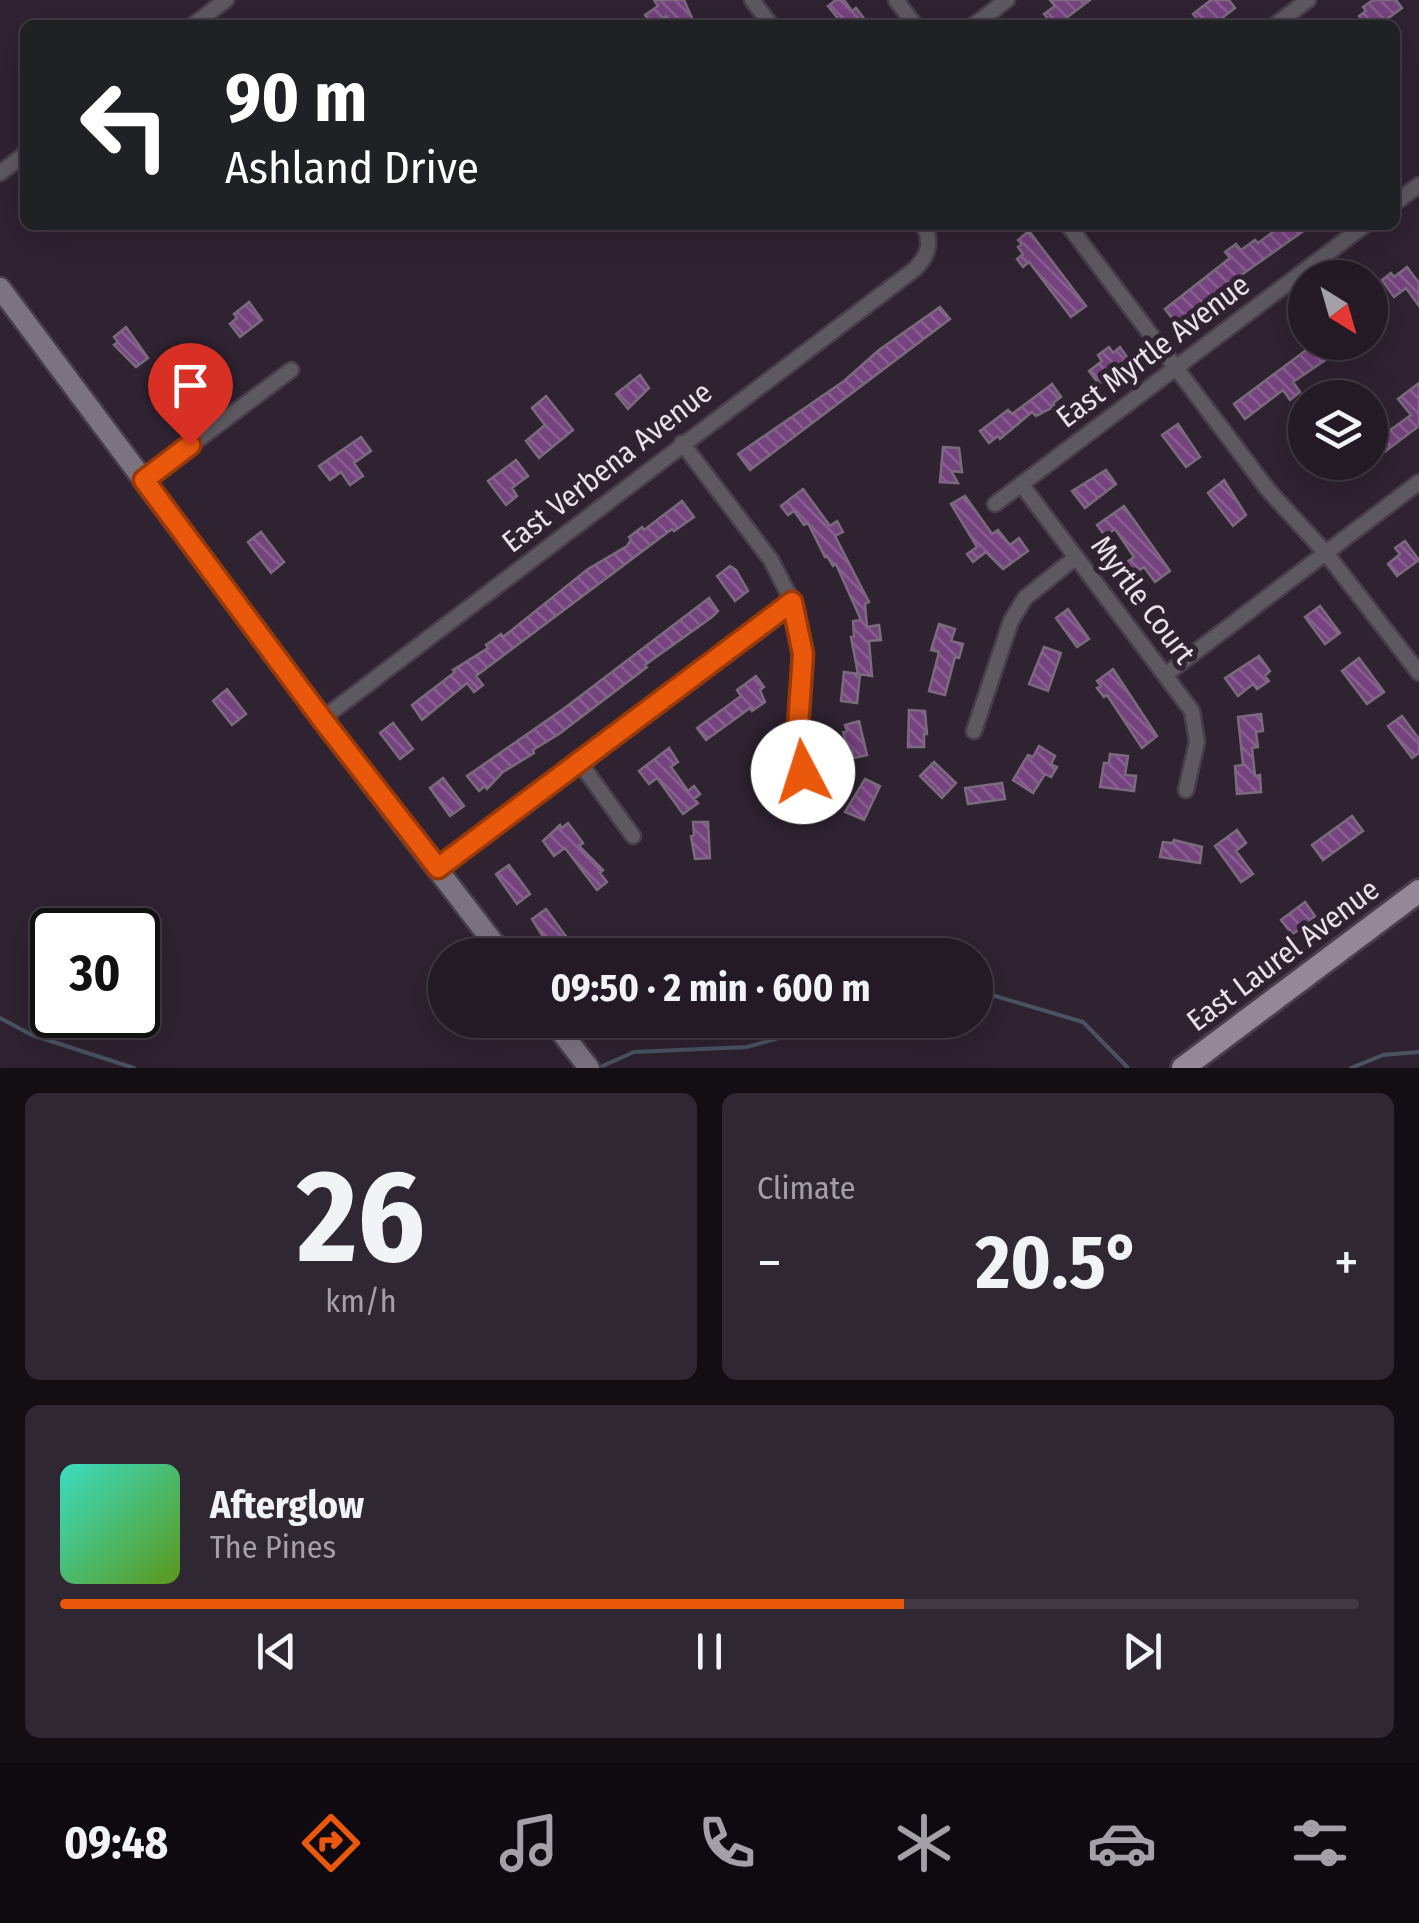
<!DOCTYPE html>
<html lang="en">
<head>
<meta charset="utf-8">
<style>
  :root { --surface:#231a25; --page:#2f2732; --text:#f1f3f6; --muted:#a3a1a7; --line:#403842; --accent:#ea580c }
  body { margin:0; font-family:"Fira Sans Condensed",sans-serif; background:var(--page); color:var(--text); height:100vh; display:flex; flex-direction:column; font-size:38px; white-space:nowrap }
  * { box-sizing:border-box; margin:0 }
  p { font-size:32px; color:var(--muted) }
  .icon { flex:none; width:55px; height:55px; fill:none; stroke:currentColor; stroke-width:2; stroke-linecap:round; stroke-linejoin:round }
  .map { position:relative; height:1068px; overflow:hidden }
  .details { display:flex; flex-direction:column; gap:25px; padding:25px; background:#130e14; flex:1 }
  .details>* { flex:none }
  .hud { position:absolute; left:20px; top:20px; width:1380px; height:210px; border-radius:15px; box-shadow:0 10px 40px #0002,0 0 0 2px var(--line); background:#202124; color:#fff; overflow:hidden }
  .needle { width:65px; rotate:143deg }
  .fabs { position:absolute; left:1288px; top:260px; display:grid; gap:20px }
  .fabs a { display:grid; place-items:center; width:100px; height:100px; border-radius:50%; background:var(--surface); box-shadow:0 10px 40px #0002,0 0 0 2px var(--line); font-size:50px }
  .speed { position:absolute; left:30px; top:908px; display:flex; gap:20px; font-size:50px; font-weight:700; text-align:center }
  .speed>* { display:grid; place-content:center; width:130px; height:130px; border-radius:50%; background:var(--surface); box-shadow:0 10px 40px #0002,0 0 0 2px var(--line); line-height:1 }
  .speed .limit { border:5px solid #111; border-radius:15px; background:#fff; color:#111 }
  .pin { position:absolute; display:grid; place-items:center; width:85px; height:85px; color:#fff; margin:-102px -42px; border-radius:50% 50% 50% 0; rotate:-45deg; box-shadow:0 0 10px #0007 }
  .pin .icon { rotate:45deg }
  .me { position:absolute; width:110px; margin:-55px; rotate:355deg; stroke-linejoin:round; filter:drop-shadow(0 0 8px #0008) }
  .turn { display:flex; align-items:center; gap:35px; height:210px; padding:0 40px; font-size:45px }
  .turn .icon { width:130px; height:130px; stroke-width:2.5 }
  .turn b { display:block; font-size:70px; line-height:85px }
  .big { font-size:75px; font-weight:700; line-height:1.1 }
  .details .tile { flex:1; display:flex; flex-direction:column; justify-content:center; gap:15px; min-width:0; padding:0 35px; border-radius:15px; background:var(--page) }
  .details .dial { align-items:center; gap:0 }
  .dial b { font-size:130px; line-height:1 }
  .song { display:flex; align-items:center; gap:30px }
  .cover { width:120px; height:120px; border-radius:15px; background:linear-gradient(135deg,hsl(170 70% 55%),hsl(90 70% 35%)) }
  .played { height:10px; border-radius:5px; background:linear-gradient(90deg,var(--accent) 65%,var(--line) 65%) }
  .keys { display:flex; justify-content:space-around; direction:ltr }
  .heat { display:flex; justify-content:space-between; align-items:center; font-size:55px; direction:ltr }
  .details .tiles { flex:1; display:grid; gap:25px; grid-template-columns:1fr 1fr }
  .tile:last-child { grid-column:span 2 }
  .trip { position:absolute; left:428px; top:938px; width:565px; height:100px; border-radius:50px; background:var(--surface); box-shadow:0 10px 40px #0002,0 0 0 2px var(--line); font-weight:700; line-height:100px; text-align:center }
  .tab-bar { display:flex; height:160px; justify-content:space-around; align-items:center; background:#0e0a0f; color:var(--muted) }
  .tab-bar .icon { width:70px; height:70px }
  .tab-bar .selected { color:var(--accent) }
  .tab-bar b { font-size:45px; color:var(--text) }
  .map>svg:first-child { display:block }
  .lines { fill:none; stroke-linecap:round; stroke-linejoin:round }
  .stream { stroke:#495362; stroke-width:4 }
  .building { fill:url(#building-back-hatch); stroke:#7a6b7d; stroke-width:2.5 }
  .street-casing { stroke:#493d4b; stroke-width:19 }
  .secondary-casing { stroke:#493d4b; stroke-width:25 }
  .primary-casing { stroke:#493d4b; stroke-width:28 }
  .street { stroke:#5e5860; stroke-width:14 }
  .secondary { stroke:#7c7380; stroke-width:20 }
  .primary { stroke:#948798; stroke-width:22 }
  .route-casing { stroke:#983908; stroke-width:25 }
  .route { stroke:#ea580c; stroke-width:18 }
  .labels { text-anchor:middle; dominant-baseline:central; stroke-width:10; stroke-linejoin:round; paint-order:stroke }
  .street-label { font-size:30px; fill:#eae1eb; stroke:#2f2231 }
</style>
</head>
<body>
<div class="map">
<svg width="1419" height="1068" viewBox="0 0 1419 1068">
  <defs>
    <pattern id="building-back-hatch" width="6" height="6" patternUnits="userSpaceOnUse" patternTransform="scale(2.5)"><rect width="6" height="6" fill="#75437e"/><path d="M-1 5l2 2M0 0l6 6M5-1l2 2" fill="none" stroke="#895e90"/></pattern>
  </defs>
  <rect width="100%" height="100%" fill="#2f2231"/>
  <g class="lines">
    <path class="stream" d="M975 990 1083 1022 1128 1068
      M0 1018 32 1035 134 1068
      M598 1068 634 1052 747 1047 843 1020
      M1351 1068 1383 1055 1419 1052"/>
  </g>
  <path class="building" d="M654 0H684L692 18 682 25H673L666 16 653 25 645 15 658 6Z
    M836 0H844L852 11 856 8 869 25H843L828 6Z
    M1050 0H1090L1057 25H1053L1044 14 1055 6Z
    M1211 0H1229L1235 8 1213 25H1202L1193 14Z
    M1373 0H1396L1402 8 1379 25H1365L1359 16 1366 11 1363 7Z
    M1282 225H1297L1302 232 1175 322 1165 309 1230 258 1225 252 1236 244 1241 250 1255 240 1258 243Z
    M1029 231 1086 306 1071 317 1029 262 1023 267 1017 259 1023 254 1018 247 1022 244 1018 240Z
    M1407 267 1419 283V306L1406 288 1394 297 1382 280 1391 273 1394 277Z
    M249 302 262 320 240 337 230 324 237 318 234 314Z
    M940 307 950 319 750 470 738 454 844 381 879 350Z
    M126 327 148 358 136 367 114 345 118 342 114 337Z
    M1305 342H1352L1293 382 1300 392 1290 400 1283 390 1245 419 1234 404 1309 348Z
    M1109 347 1113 353 1120 347 1130 361 1114 377 1112 375 1099 384 1089 371 1102 361 1098 355Z
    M640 375 649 388 628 409 616 394Z
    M1419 383V426L1383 453 1375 441 1411 415 1398 399Z
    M1052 384 1061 397 1053 403 1055 406 1036 416 1032 412 1000 439 998 436 989 443 980 431 1008 410 1012 414Z
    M546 396 573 430 539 458 526 441 545 425 532 408Z
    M1178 424 1200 457 1186 467 1162 435Z
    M361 437 371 451 354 463 363 476 350 485 341 472 330 480 319 466Z
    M943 447 959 448 962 472 951 471 958 483 940 482Z
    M516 460 528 476 512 488 517 496 506 505 488 481Z
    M1106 470 1116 484 1085 508 1072 491Z
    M1224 480 1246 515 1233 526 1208 493Z
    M803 489 830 526 837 521 843 532 835 536 869 602 865 604 867 627 879 625 881 640 869 641 872 676 858 674 851 637 854 636 853 621 861 620 836 564 833 566 827 556 825 557 808 523 804 525 794 511 788 515 781 506Z
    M965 496 992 534 998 530 1010 545 1019 538 1028 551 1003 569 986 552 973 562 967 554 977 547 951 504Z
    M682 501 694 517 674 531 672 529 476 676 483 685 474 692 467 683 422 720 412 705 455 672 453 670 488 648 486 645 501 634 503 637 588 569 627 546 631 540 629 537 642 527 644 530Z
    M1124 506 1170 571 1155 582 1144 567 1135 573 1127 562 1134 557 1115 529 1105 536 1097 525Z
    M261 532 284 562 271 573 248 542Z
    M1405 541 1419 560 1397 576 1388 564 1400 554 1395 548Z
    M730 566 736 570 748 591 735 601 717 576Z
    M709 598 718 611 712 617 645 665 647 667 559 734 533 750 534 753 503 772 487 789 485 786 479 791 467 776 566 707Z
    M1320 606 1340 633 1325 644 1305 617Z
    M1068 609 1089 639 1077 647 1056 618Z
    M939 624 955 629 951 641 963 644 959 658 955 657 945 695 929 691 939 652 931 650Z
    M1044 647 1061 653 1048 691 1029 684Z
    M1259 656 1270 671 1265 676 1269 681 1257 689 1253 684 1238 696 1225 678Z
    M1359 658 1384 692 1367 704 1342 671Z
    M1113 669 1157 736 1142 748 1107 695 1104 697 1097 688 1101 686 1097 681Z
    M844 672 860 674 857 703 841 701Z
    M756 676 764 687 760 690 765 702 752 711 750 708 706 740 697 728 741 696 737 690Z
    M227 689 246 714 232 725 213 701Z
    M909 710 925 711 927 734H924V747H908Z
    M1261 714 1263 731 1256 732 1258 747 1252 748 1255 776 1260 775 1261 792 1237 794 1235 766 1243 765 1238 717Z
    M1402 716 1419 739V753L1412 758 1388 726Z
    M859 721 867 755 854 758 852 751 848 752 843 732 847 731 845 725Z
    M393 723 413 749 400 759 380 733Z
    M1039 746 1055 756 1051 764 1057 767 1051 777 1045 774 1033 793 1013 780 1028 755 1033 757Z
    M669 748 678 762 671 767 688 791 694 786 700 794 694 799 698 803 683 814 657 778 649 784 639 771Z
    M1110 754 1128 756 1125 775 1136 776 1134 791 1100 787 1104 763H1109Z
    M934 762 956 783 942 798 920 776Z
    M443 778 464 806 450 816 430 788Z
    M865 779 880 786 864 820 845 812Z
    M1002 783 1005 799 968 804 965 788Z
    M1352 816 1363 831 1323 860 1312 845Z
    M693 822H708L710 858 695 859 691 836 694 835Z
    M568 823 583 843 579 846 603 870 600 873 607 882 597 890 565 848 554 856 543 841 560 825 562 828Z
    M1237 830 1246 843 1236 851 1253 874 1241 882 1215 846Z
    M1174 840 1202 847 1200 863 1160 857 1163 842 1173 843Z
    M509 865 530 894 517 904 496 874Z
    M1305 902 1315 916 1310 920 1312 922 1292 934 1281 920Z
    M546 909 573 946 579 942 588 955H561L565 952 554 938 549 942 543 937 532 919Z"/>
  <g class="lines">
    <g class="street-casing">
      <path id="street" d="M752 0 771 25
        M896 0 915 25
        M193 25 226 0
        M974 25 1007 0
        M1275 25 1308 0
        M0 173 25 154
        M1395 203 1419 185
        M1068 225 1269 491 1325 552 1419 673
        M682 443 771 560 792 601 802 640 798 726 803 772
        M144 480 291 370
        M1021 484 1192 711 1197 742 1186 790
        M995 504 1365 225
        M1165 675 1419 482
        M322 719 915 269C928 256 933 242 923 225
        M974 731 1011 621 1025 598 1076 557
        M580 763 633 836
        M438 868 792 601"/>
    </g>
    <g class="secondary-casing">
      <path id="secondary" d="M0 288 322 719 503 955
        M552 1020 589 1068"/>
    </g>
    <g class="primary-casing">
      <path id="primary" d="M1183 1068 1419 891"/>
    </g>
    <use href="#street" class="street"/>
    <use href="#secondary" class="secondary"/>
    <use href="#primary" class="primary"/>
  </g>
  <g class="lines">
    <g class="route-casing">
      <path id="route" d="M190 445 144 480 322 719 438 868 792 602 803 654 798 726 803 772"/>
    </g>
    <use href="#route" class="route"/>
  </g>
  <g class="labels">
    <g class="street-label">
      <text transform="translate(1153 351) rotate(-37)">East Myrtle Avenue</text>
      <text transform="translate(607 467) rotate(-38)">East Verbena Avenue</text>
      <text transform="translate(1143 600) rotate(53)">Myrtle Court</text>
      <text transform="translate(1283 955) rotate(-37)">East Laurel Avenue</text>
    </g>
  </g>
</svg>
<div class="fabs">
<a><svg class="needle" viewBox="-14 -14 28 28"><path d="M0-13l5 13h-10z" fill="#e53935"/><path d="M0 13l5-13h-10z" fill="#a3a1a7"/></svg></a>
<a><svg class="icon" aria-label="layers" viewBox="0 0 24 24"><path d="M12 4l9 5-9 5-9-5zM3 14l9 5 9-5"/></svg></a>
</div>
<div class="speed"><div class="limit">30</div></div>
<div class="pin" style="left:190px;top:445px;background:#d93025"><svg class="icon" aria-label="arrive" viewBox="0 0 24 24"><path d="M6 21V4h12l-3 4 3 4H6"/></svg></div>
<svg class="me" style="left:803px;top:772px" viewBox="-20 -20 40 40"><circle r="19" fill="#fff"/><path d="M0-13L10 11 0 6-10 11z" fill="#ea580c"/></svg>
<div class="trip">09:50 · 2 min · 600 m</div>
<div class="hud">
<div class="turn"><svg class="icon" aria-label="left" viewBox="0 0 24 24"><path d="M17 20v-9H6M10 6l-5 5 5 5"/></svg><div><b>90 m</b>Ashland Drive</div></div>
</div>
</div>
<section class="details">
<div class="tiles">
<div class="tile dial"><b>26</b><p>km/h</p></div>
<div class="tile"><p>Climate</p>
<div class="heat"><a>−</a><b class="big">20.5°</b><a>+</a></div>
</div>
<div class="tile">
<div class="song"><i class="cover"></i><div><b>Afterglow</b><p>The Pines</p></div></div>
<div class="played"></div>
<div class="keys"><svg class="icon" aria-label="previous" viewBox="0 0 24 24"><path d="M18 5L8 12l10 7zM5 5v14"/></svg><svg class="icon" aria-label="pause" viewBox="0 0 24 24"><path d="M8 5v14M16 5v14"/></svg><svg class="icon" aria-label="next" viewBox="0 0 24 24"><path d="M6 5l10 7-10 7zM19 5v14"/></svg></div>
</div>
</div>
</section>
<nav class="tab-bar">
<b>09:48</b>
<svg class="icon selected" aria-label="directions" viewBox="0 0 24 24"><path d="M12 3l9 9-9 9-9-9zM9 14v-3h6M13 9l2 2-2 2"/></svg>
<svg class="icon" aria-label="music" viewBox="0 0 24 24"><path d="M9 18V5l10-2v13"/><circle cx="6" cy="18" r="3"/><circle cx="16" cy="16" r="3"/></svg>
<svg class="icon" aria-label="phone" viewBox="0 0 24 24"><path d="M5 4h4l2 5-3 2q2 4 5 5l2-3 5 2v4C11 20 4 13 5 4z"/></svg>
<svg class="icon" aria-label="climate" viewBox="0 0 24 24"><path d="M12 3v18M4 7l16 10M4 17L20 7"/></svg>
<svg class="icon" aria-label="car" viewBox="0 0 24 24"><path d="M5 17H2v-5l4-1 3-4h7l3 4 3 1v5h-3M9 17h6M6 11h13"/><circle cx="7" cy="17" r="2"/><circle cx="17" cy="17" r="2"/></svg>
<svg class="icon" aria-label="filters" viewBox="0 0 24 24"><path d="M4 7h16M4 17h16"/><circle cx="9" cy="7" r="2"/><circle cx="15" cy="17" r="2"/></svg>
</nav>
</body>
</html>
